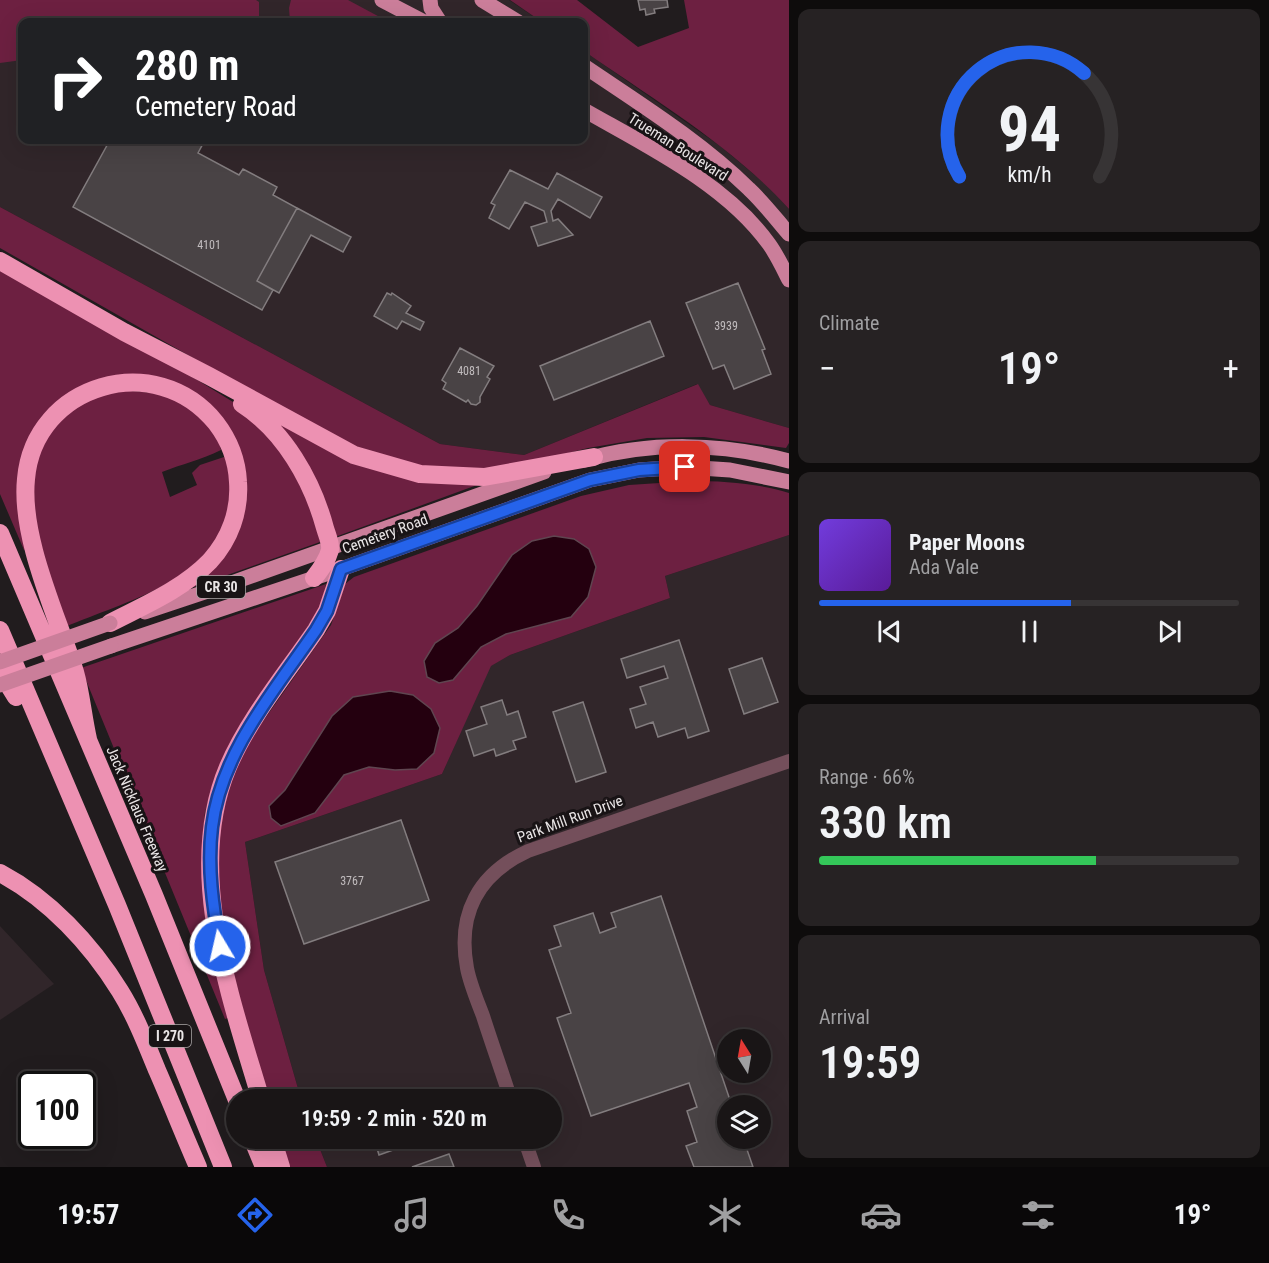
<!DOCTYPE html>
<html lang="en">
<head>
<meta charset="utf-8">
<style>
  :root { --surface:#191516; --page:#262223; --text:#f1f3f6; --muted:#9f9fa1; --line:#373435; --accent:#2563eb }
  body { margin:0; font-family:"Roboto Condensed",sans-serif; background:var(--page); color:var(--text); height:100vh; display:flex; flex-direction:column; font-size:22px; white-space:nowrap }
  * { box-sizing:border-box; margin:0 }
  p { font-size:20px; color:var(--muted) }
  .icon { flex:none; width:33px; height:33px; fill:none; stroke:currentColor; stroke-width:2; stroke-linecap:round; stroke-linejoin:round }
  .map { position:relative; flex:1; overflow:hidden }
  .details { display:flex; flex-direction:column; gap:9px; padding:9px; background:#0e0c0c; width:480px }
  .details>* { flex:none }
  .guide { position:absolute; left:18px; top:18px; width:570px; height:126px; border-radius:12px; box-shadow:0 6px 24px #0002,0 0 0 2px var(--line); background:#202124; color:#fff; overflow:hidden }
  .needle { width:39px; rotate:349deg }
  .buttons { position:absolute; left:717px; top:1029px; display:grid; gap:12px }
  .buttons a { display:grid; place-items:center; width:54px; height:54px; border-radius:50%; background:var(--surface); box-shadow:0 6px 24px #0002,0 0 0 2px var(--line); font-size:30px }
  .speed { position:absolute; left:18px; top:1071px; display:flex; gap:12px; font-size:30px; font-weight:700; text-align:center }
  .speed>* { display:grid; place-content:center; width:78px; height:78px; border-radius:50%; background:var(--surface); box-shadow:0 6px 24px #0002,0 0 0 2px var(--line); line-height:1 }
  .speed .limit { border:3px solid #111; border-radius:9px; background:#fff; color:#111 }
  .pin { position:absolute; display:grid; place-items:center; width:51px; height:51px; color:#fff; margin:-26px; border-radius:12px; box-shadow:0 3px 9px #0006 }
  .me { position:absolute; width:66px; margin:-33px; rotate:351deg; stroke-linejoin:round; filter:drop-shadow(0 0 4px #0008) }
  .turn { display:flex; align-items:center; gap:21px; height:126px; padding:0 18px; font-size:27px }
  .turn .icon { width:78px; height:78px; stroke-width:2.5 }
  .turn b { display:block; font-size:42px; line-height:51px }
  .big { font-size:45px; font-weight:600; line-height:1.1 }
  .details .widget { flex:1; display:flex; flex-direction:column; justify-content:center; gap:9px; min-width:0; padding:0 21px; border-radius:12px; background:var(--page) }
  .details .dial { align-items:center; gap:0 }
  .dial svg { height:156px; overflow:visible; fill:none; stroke:var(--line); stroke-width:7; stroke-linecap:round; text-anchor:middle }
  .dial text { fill:var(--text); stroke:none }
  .song { display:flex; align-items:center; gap:18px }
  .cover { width:72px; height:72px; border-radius:9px; background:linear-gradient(135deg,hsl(260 70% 55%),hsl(270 70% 35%)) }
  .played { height:6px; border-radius:3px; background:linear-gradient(90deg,var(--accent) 60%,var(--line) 60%) }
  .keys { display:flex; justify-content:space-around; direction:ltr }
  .heat { display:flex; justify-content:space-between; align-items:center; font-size:33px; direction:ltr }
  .charge { height:9px; border-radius:4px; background:linear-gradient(90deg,#34c759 66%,var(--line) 0) }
  .trip { position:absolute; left:226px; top:1089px; width:336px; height:60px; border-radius:30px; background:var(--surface); box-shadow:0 6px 24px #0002,0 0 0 2px var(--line); font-weight:600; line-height:60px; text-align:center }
  .menu { display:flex; height:96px; justify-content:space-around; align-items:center; background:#0a0809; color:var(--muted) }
  .menu .icon { width:42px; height:42px }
  .menu .active { color:var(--accent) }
  .menu b { font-size:27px; color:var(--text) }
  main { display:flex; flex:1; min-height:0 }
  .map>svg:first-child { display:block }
  .built { fill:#31262a; fill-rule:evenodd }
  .green { fill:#6d2041 }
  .water { fill:#24000f; stroke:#5f4550; stroke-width:1.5 }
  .building { fill:#494345; stroke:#837d7f; stroke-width:1.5 }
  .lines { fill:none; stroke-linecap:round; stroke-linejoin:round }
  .minor { stroke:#744f5b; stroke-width:14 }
  .major { stroke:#cb7e9a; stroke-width:15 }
  .highway { stroke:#ed91b2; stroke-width:18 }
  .major-bridge { stroke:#cb7e9a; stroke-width:15 }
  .route-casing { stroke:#184099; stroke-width:15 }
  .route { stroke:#2563eb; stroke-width:10 }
  .labels { text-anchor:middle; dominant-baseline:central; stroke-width:6; stroke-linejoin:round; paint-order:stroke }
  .number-label { font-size:12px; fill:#c1bcbe }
  .shield { fill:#181315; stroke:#aaa6a7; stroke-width:1.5 }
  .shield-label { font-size:14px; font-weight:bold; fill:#e9e5e6 }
  .street-label { font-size:15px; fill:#e9e5e6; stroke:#181315 }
</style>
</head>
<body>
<main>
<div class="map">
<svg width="789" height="1167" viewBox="0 0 789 1167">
  <rect width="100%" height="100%" fill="#211c1e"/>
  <path class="built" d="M0 0H509L542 22H22V140H584V51L720 146 768 186 789 209V428L710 405 697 384 524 455 440 444 0 207Z
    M789 535V1167H327L316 1139 552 1138V1100L301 1099 264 970 245 842 442 774 490 666 510 655 670 598 665 576ZM728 1040H760V1072H728ZM728 1106H760V1138H728Z
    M0 926 54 984 0 1020Z"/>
  <path class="green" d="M0 0H256L259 2V21L254 22H22V60L0 63Z
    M291 0H348L389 22H290L289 8Z
    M510 0H577L638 47 689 28 684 0H789V209C731 145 654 100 584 51V22H542Z
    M0 207 440 444 524 455 698 384 710 405 789 428V443L786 448 704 437 647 438 588 448 501 470 411 466 370 454 330 436 0 248Z
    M0 266 186 373 246 410 272 435 306 489 320 542 191 588 240 520 225 426 124 377 38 426 28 548 24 550 0 494Z
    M122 390C137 392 153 392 168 396 185 400 220 432 221 450 201 460 182 464 162 472L170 497 197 485 192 473 200 465 224 457C233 468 233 486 231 500 219 580 128 600 65 627L44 560 33 512 31 489 42 440 60 417 87 400Z
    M261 407 357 460 477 485 335 537Z
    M690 481C724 481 756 483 789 493V535L665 576 670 598 510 655 491 666 442 774 245 842 264 970 301 1099 267 1100 238 997 217 894 219 814 232 774 247 744 331 625 345 584 354 577 581 496 629 485Z
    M326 584 321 606 229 746 214 780 205 812 202 841V879L231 1017 225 1019 81 668Z
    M279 1139H316L327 1167H289Z"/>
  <path class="water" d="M554 536 574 539 589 549 596 567 588 597 571 617 506 634 481 647 453 680 439 683 427 677 424 661 435 643 458 628 477 606 512 555 532 541Z
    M390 691 413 695 431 709 440 728 434 753 417 769 395 770 369 767 344 775 315 813 281 826 271 818 269 806 285 790 332 716 353 697Z"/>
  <path class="building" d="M638 0H667L668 7 654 9 655 13 646 15 645 9 640 10Z
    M110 140H205L198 153 239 175 243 169 277 187 273 195 297 208 257 281 273 290 262 310 73 207Z
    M510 170 548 189 557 173 602 197 590 218 558 199 551 211 553 221 558 219 573 235 538 246 531 227 547 222 544 211 525 202 509 229 489 218 495 205 491 203Z
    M297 208 351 237 343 252 311 235 279 293 257 281Z
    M738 283 765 349 762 350 771 374 734 389 724 365 713 369 686 303Z
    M387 293 391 295 392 293 411 306 406 313 424 322 420 330 402 321 397 329 374 316Z
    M650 321 664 356 554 400 540 366Z
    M460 348 494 366 487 377 490 379 480 397V402L476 405 471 404 468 400 466 402 443 389 446 383 442 380Z
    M679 640 709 731 688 738 685 728 658 737 653 722 636 728 630 709 646 704 640 687 668 678 664 666 627 678 621 659Z
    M762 658 778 702 744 714 729 669Z
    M502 700 507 715 518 711 526 737 513 741 516 749 496 756 494 749 474 756 466 731 487 724 481 707Z
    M583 702 606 772 576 782 553 712Z
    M401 820 429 900 304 944 275 862Z
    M661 896 732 1106H728V1138H743L753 1167H694L686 1146 697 1142 687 1111 697 1107 689 1083 591 1116 557 1018 571 1013 549 950 561 946 554 926 593 913 600 933 616 927 611 913Z
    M374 1138H427L379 1155Z
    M449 1154 454 1167H412Z"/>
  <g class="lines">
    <path class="minor" d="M511 1100C502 1072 492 1044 483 1016 477 1000 470 984 467 968 457 914 478 874 528 851L789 761
      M524 1138 534 1167"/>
    <path class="major" d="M382 0 424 22
      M430 0 431 8 440 22
      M482 0 518 22
      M584 66C640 104 700 141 749 189 764 203 776 219 789 234
      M584 110C647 146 726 184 769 244 777 255 783 268 789 280
      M584 460C651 441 723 443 789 461
      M145 612 223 586 544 472
      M111 646 341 569 590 480 639 470 685 467 730 470 789 482"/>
    <path class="highway" d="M0 261 124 332 209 376 354 455 420 474 484 477 594 457
      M242 404C284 431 312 480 325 528 327 535 331 543 330 550 327 561 321 569 314 578
      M0 533 154 895 237 1100
      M0 630 117 905 223 1167
      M0 671 16 697
      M88 739C83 717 81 693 75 672 57 615 20 538 26 479 34 384 156 348 216 423 229 440 237 460 238 482 240 511 230 539 210 561 183 589 145 605 110 623
      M0 873C49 899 91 944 120 991 135 1015 146 1043 157 1070 171 1102 184 1135 198 1167
      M261 1100C231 998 184 871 228 767 249 718 286 674 316 630L327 611 341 569
      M252 1138 264 1167
      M272 1138 281 1167"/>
    <path class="major-bridge" d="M0 662 110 623
      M0 685 111 646"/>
  </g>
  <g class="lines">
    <g class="route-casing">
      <path id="route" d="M220 946C213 907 207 867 212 827 221 752 275 690 316 630L327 611 341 569 590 480 639 470 685 467"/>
    </g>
    <use href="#route" class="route"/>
  </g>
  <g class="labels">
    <g class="number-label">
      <text x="209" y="245">4101</text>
      <text x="726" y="326">3939</text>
      <text x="469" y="371">4081</text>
      <text x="352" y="881">3767</text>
    </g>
    <g class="shield">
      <rect x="197" y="576" width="48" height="22" rx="4.5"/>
      <rect x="149" y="1025" width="42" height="22" rx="4.5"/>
    </g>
    <g class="shield-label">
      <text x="221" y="587">CR 30</text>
      <text x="170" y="1036">I 270</text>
    </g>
    <g class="street-label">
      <text transform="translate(678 147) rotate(32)">Trueman Boulevard</text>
      <text transform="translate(385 534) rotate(-20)">Cemetery Road</text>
      <text transform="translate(137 809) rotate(67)">Jack Nicklaus Freeway</text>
      <text transform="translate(570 819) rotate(-20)">Park Mill Run Drive</text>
    </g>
  </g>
</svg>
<div class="buttons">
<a><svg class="needle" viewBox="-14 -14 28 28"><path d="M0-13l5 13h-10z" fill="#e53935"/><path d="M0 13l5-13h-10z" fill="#9f9fa1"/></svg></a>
<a><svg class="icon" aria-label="layers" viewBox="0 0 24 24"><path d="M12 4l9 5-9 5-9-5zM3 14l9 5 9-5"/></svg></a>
</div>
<div class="speed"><div class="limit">100</div></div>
<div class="pin" style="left:685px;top:467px;background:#d93025"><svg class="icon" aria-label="arrive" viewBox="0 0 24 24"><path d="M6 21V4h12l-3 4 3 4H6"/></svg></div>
<svg class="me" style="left:220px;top:946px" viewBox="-20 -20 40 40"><circle r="17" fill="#2563eb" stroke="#fff" stroke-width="3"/><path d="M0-11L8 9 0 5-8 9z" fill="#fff"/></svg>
<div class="trip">19:59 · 2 min · 520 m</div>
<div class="guide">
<div class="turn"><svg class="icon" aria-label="right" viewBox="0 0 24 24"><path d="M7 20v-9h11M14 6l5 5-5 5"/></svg><div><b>280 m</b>Cemetery Road</div></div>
</div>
</div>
<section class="details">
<div class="widget dial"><svg viewBox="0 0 100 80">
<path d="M14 69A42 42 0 1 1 86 69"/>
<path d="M14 69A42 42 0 0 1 78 16" stroke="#2563eb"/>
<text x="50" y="56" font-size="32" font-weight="700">94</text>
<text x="50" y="72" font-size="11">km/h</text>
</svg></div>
<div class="widget"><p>Climate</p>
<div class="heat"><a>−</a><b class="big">19°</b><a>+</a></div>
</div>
<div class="widget">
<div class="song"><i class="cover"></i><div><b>Paper Moons</b><p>Ada Vale</p></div></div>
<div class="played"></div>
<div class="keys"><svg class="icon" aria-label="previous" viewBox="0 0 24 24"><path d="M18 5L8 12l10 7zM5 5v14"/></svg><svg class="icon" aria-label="pause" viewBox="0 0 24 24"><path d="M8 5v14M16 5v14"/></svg><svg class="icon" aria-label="next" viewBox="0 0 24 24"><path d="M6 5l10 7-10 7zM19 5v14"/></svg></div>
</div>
<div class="widget"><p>Range · 66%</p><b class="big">330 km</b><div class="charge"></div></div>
<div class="widget"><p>Arrival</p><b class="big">19:59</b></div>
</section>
</main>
<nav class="menu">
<b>19:57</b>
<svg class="icon active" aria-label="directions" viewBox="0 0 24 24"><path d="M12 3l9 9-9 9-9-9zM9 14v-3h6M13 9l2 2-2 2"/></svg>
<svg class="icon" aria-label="music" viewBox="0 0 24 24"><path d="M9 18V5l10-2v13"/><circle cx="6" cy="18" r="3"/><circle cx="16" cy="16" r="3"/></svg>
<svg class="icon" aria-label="phone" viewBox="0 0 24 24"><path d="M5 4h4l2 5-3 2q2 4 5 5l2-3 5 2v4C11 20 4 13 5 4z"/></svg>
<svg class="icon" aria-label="climate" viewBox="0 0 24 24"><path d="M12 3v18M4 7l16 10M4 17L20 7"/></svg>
<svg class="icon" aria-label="car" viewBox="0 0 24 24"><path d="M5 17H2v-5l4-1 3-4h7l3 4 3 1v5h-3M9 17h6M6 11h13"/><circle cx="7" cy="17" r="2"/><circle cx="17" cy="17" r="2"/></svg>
<svg class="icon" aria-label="filters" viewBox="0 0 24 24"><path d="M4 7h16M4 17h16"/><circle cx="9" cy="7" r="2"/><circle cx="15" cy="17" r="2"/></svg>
<b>19°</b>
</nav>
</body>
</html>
